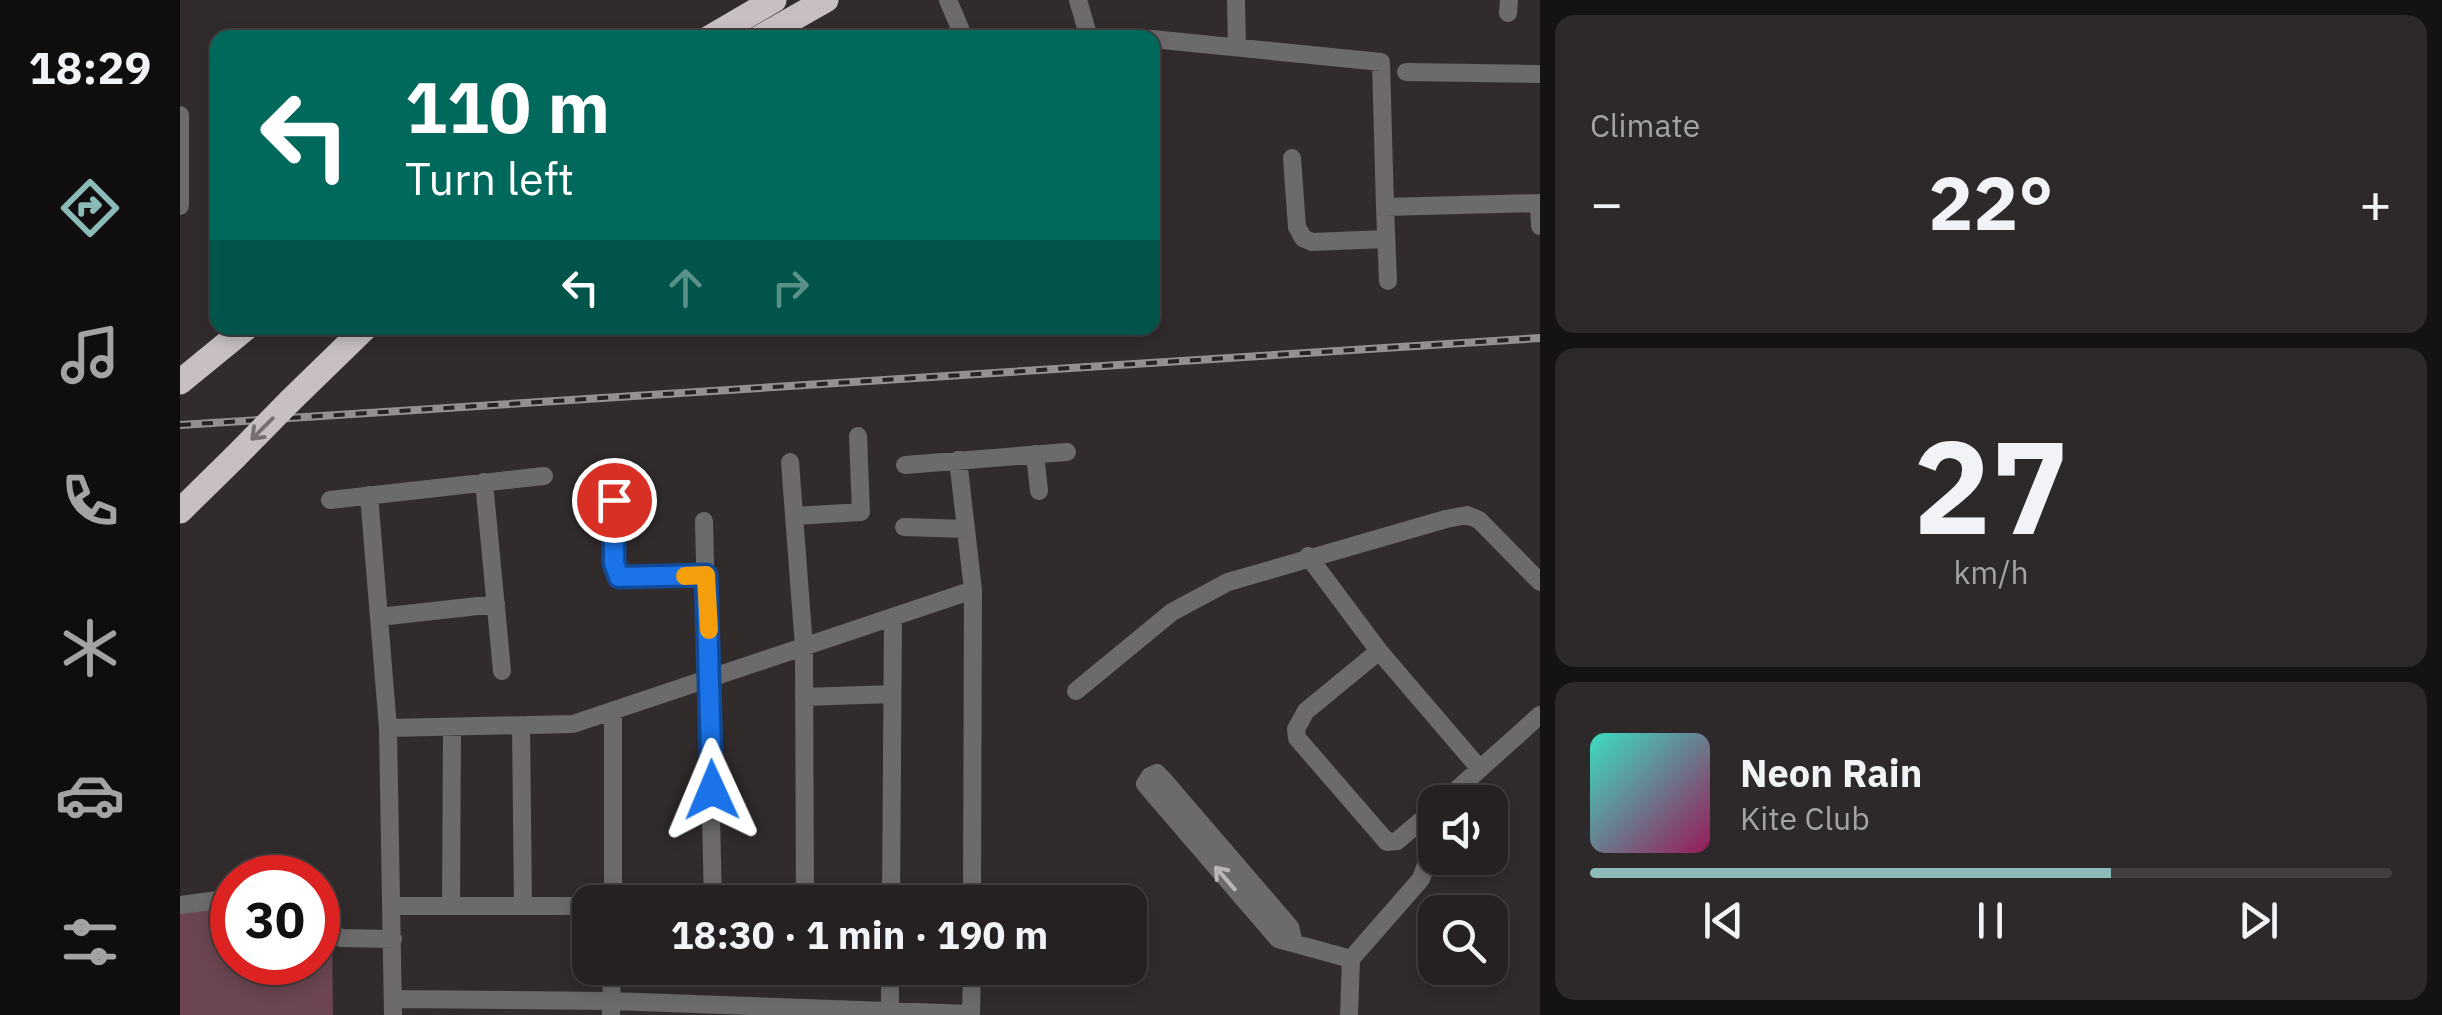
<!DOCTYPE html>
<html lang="en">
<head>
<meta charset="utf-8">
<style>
  :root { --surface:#252021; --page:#2d282a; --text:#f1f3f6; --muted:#a3a3a5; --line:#423e3f; --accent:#8bbbb9 }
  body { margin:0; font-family:"IBM Plex Sans",sans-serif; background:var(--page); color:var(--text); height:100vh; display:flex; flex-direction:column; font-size:38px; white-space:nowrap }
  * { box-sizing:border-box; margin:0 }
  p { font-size:32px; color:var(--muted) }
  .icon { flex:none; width:55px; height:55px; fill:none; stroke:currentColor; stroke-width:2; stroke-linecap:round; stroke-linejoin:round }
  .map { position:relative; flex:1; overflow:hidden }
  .details { display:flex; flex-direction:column; gap:15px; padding:15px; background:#141212; width:902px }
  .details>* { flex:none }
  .banner { position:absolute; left:30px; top:30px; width:950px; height:305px; border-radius:20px; box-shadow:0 5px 15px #0003,0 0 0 2px var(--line); background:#00695c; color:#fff; overflow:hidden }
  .fabs { position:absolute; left:1238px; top:785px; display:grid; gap:20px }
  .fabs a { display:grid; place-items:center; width:90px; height:90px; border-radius:20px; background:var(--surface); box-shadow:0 5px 15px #0003,0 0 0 2px var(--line); font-size:50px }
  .speed { position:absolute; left:30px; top:855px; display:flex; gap:20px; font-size:50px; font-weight:700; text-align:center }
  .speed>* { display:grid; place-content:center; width:130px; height:130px; border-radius:50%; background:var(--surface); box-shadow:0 5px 15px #0003,0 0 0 2px var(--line); line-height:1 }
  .speed .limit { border:15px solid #d22; background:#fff; color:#111 }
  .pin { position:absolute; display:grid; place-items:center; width:85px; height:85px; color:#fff; margin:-42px; border:5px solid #fff; border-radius:50%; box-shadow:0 2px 10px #0007 }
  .me { position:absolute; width:110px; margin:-55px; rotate:359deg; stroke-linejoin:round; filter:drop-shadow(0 0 8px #0008) }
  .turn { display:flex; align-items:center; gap:35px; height:210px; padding:0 30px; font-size:45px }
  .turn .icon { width:130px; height:130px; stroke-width:2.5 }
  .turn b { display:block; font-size:70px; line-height:85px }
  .lanes { display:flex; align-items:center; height:95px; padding:0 30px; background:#0003; justify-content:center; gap:50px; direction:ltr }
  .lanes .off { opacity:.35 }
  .big { font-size:75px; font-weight:700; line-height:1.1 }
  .details .widget { flex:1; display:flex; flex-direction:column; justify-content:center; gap:15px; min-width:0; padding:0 35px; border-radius:20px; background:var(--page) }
  .details .dial { align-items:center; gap:0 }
  .dial b { font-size:130px; line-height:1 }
  .song { display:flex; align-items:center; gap:30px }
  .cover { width:120px; height:120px; border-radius:15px; background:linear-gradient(135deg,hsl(170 70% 55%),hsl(330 70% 35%)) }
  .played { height:10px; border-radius:5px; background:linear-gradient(90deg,var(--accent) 65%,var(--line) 65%) }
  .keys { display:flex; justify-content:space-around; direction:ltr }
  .heat { display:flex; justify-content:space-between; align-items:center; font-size:55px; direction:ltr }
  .trip { position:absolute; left:392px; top:885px; width:575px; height:100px; border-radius:20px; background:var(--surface); box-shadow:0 5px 15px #0003,0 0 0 2px var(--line); font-weight:700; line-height:100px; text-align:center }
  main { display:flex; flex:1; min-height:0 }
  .tab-bar { display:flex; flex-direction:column; width:180px; justify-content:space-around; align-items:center; background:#0f0d0d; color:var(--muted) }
  .tab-bar .icon { width:70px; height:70px }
  .tab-bar .current { color:var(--accent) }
  .tab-bar b { font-size:45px; color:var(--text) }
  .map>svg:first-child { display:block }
  .green { fill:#6b4651 }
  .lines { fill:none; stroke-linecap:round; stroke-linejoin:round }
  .minor { stroke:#6d6a6b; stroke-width:18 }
  .highway { stroke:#c7bfc1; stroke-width:25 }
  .rail-casing { stroke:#948f90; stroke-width:8 }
  .rail { stroke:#272123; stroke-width:4; stroke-dasharray:11; stroke-linecap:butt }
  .highway-bridge { stroke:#c7bfc1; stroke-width:25 }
  .oneway { stroke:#777072 }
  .oneway2 { stroke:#bab6b7 }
  .route-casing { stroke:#114b97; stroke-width:25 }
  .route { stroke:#1a73e8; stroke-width:18 }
  .slow { stroke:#f59e0b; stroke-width:18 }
</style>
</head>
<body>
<main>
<nav class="tab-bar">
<b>18:29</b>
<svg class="icon current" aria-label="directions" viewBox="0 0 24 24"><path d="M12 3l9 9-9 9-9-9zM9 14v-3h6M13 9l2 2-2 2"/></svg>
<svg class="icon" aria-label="music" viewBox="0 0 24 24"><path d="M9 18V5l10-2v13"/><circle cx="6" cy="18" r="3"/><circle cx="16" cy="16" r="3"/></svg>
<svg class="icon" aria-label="phone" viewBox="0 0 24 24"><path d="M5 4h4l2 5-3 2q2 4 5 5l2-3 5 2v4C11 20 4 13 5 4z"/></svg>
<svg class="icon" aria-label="climate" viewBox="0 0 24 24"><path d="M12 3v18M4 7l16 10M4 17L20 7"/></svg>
<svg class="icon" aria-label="car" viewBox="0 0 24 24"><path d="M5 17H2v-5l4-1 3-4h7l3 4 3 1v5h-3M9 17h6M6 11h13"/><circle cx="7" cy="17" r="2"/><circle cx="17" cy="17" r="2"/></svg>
<svg class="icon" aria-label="filters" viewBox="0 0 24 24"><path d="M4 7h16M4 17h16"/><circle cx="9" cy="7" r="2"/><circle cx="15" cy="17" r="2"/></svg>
</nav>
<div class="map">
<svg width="1360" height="1015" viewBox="0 0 1360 1015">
  <rect width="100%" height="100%" fill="#312b2c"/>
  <path class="green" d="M52 905V962H138V932L152 945 153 1015H0V914Z"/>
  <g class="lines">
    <path class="minor" d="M768 0 784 38
      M898 0 909 38
      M1056 0 1057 46
      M1328 13 1329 0
      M972 39 1201 62 1205 207 1360 203
      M1226 72 1360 74
      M0 115V206
      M1112 158 1117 227 1123 238 1132 242 1206 239
      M1359 203 1360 226
      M1205 207 1208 281
      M855 454 859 491
      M778 460 793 590 792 902
      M610 462 624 647 625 902
      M725 465 887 452
      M433 469 435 563 439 577 527 575
      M304 482 322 671
      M189 495 208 728
      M150 500 364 476
      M614 516 681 512 678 436
      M524 521 533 902
      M724 527 786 529
      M1128 556 1199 651 1300 769
      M199 617 316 604
      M1199 651 1126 711 1116 729 1117 738 1207 842 1217 841 1255 809
      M896 691 992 612 1048 582 1266 519 1287 515 1299 520 1360 582
      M624 697 712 694
      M341 725 343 906
      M1263 802 1360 715
      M433 902V711
      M711 902 713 617
      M0 905 52 898
      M213 906H410
      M271 906 272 727
      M138 925 161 938 213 939
      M1114 943 1110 927 982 778 977 773 970 776 965 784 969 789 1098 939 1171 959 1169 1015
      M1171 959 1241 879 1249 856 1247 817
      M213 999 432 1001 791 1014
      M710 1011V968
      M213 1015 208 728 393 724 793 590
      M431 1015 432 968
      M791 1015 792 968"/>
    <path class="highway" d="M529 38 594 0
      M579 38 646 0
      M0 382 66 328
      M110 401 185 328
      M0 511 55 457"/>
    <g class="rail-casing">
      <path id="rail" d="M0 425 1360 338"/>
    </g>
    <use href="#rail" class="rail"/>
    <path class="highway-bridge" d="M55 457 110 401"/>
  </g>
  <defs><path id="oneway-shaft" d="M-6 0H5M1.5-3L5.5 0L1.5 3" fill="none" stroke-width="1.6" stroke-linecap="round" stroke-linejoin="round" transform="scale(2.5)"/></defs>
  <use class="oneway" href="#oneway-shaft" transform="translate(82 429) rotate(135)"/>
  <use class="oneway2" href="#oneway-shaft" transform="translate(1045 878) rotate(-131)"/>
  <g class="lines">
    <g class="route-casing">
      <path id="route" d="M434 500V563L439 577 526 575 532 790"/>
    </g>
    <use href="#route" class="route"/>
    <path class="slow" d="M505 576 526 575 529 630"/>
  </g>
</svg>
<div class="fabs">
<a><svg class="icon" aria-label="sound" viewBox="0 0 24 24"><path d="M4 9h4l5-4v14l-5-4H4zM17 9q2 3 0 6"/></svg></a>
<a><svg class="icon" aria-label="search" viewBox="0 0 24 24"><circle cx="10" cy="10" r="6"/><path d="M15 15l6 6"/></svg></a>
</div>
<div class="speed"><div class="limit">30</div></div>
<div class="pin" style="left:434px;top:500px;background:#d93025"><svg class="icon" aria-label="arrive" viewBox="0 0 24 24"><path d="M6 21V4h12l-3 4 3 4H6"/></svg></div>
<svg class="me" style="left:532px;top:790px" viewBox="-20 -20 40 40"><path d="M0-17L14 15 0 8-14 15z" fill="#1a73e8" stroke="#fff" stroke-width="4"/></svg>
<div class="trip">18:30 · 1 min · 190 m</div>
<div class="banner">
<div class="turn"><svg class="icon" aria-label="left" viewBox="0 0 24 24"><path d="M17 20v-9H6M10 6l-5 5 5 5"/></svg><div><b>110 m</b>Turn left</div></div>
<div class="lanes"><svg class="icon" aria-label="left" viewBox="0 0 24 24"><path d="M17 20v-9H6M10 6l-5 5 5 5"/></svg><svg class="icon off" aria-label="ahead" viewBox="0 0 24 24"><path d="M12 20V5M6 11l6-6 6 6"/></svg><svg class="icon off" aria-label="right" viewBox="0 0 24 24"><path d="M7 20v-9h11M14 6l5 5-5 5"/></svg></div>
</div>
</div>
<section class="details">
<div class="widget"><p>Climate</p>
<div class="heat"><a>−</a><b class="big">22°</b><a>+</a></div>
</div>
<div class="widget dial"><b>27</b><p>km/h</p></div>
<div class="widget">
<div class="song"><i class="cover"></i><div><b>Neon Rain</b><p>Kite Club</p></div></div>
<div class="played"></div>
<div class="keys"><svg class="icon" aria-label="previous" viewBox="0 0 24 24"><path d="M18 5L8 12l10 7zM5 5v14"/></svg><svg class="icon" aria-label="pause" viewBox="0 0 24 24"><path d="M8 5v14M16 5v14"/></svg><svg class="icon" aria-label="next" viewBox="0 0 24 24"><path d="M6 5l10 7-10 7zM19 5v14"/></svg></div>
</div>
</section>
</main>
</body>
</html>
